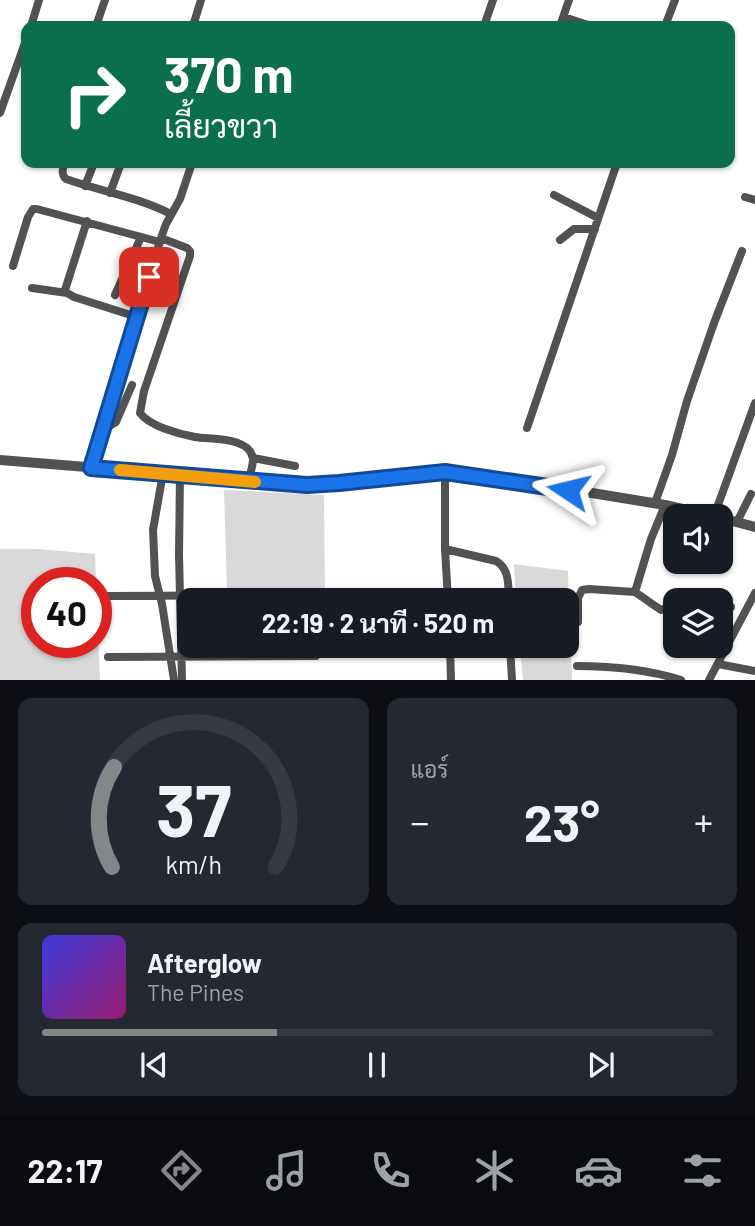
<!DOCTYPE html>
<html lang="th">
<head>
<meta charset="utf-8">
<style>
  :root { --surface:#171b24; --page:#242831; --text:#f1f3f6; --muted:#9ea1a6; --line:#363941; --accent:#858687 }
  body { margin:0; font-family:Barlow,Sarabun,sans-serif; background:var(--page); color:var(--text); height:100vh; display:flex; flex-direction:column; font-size:26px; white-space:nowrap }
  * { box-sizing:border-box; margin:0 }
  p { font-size:23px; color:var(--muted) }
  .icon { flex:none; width:38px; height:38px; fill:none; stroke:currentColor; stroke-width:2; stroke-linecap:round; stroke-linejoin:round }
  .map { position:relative; height:680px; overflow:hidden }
  .drawer { display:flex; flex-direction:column; gap:18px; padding:18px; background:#0d0f14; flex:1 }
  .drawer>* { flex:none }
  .hud { position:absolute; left:21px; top:21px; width:714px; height:147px; border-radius:14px; box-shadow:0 2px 5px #0004; background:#0b6e4f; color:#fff; overflow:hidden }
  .buttons { position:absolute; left:663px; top:504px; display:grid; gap:14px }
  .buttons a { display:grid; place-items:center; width:70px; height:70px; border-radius:14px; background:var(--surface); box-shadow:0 2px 5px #0004; font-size:35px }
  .speed { position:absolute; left:21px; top:567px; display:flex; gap:14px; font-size:35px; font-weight:700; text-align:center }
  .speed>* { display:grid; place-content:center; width:91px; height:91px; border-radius:50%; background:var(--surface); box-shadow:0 2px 5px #0004; line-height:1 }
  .speed .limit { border:10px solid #d22; background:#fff; color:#111 }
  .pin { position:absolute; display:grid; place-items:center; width:60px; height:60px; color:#fff; margin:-30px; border-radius:14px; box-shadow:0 4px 10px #0006 }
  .me { position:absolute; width:77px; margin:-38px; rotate:280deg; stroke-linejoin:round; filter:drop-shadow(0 0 5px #0008) }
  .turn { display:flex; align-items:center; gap:24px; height:147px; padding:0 28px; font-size:32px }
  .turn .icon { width:91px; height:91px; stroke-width:2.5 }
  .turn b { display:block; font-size:49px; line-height:60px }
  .big { font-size:52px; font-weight:700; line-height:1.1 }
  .drawer .tile { flex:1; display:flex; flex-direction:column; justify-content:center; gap:10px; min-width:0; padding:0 24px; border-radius:14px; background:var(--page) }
  .drawer .dial { align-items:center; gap:0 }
  .dial svg { height:182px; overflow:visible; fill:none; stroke:var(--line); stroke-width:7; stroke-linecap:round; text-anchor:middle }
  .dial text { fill:var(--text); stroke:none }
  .song { display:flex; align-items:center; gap:21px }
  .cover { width:84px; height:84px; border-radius:10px; background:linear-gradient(135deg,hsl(240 70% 55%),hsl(320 70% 35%)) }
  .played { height:7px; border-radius:4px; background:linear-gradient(90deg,var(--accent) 35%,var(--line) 35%) }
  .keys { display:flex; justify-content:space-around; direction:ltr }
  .heat { display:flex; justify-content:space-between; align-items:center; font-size:38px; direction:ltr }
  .drawer .tiles { flex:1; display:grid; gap:18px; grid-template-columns:1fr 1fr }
  .tile:last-child { grid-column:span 2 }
  .trip { position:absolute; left:177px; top:588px; width:402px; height:70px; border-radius:14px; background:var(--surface); box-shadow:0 2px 5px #0004; font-weight:700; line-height:70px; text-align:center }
  .menu { display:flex; height:112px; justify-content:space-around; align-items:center; background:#090b0e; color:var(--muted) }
  .menu .icon { width:49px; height:49px }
  .menu .selected { color:var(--accent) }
  .menu b { font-size:32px; color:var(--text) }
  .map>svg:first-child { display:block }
  .green { fill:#d9d9d9 }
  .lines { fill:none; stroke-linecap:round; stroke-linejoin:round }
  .minor { stroke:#525252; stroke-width:8 }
  .tertiary { stroke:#525252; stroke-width:10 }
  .route-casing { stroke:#114b97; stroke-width:18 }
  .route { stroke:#1a73e8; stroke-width:12 }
  .slow { stroke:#f59e0b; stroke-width:12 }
</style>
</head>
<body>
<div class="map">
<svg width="755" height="680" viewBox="0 0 755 680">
  <rect width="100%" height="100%" fill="#fff"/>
  <path class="green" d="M224 490 324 495 325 589 227 590Z
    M0 549H38L95 554 96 583H37V642H96V590L100 680H0Z
    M514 564 568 571 572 680H523L520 646H567V600H516Z"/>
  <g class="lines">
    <path class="minor" d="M564 17 591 26
      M31 26 39 0
      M96 26 105 0
      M193 26 201 0
      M484 26 493 0
      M560 26 569 0
      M665 26 675 0
      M0 113 26 40
      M65 163C62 169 61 174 66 179 100 191 138 197 171 214
      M85 186 94 163
      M110 193 121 163
      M554 195 598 218
      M745 197 755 200
      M87 221 65 290 67 293 74 297 137 317
      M161 238 187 248 190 251V256L144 391 140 413C149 426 179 434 195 437 211 440 250 436 253 459 253 466 250 475 248 481
      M560 240 574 229H595
      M13 266 28 217 33 209H37L160 242
      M32 288 67 293
      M115 295 141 237
      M105 425H111L116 422 132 385
      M527 428 617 163
      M253 458 295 466
      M91 468 161 238 166 224 180 199 192 163
      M445 472V549L448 600
      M163 473 153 530 155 576 162 604 174 680
      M180 475 179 555 182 680
      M655 503 672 455 687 401 714 323 742 251
      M714 516 755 403
      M737 522 751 494
      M445 549 496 561C510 569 508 586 509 600
      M635 592 651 539 665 505
      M109 596 312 595
      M683 600 690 597 704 600
      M721 605 731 607
      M578 622V598L582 590 589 589 635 592 661 610 676 604
      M450 646 451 680
      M510 646 512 680
      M108 657 316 656
      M718 664 755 671
      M577 666C613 666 646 669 681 680
      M709 680 755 593"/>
    <path class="tertiary" d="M0 460 307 485 339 483 445 472 525 482 665 505 714 516
      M721 518 755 527"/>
  </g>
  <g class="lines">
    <g class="route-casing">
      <path id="route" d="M149 277 91 468 307 485 339 483 445 472 568 490"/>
    </g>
    <use href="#route" class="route"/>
    <path class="slow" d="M120 470 255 482"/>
  </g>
</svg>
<div class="buttons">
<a><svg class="icon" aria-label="sound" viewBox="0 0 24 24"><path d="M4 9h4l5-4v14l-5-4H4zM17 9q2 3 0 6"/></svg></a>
<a><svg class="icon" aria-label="layers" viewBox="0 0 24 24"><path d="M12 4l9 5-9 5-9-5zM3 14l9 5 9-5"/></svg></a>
</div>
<div class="speed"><div class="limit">40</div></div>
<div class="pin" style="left:149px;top:277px;background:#d93025"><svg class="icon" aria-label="arrive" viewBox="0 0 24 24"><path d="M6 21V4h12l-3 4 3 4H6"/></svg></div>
<svg class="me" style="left:568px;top:490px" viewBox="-20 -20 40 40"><path d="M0-17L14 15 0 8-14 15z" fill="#1a73e8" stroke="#fff" stroke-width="4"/></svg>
<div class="trip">22:19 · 2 นาที · 520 m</div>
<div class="hud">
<div class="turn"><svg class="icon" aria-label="right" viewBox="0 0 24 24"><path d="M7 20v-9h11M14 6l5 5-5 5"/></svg><div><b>370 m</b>เลี้ยวขวา</div></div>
</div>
</div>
<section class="drawer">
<div class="tiles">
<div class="tile dial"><svg viewBox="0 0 100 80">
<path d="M14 69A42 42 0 1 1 86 69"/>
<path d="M14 69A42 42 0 0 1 15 25" stroke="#858687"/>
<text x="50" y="56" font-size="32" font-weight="700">37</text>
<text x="50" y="72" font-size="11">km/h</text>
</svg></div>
<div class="tile"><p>แอร์</p>
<div class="heat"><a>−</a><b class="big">23°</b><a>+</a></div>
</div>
<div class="tile">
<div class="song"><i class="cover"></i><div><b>Afterglow</b><p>The Pines</p></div></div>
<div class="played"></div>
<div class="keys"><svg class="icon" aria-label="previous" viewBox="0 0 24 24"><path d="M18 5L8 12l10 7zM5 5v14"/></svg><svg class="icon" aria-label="pause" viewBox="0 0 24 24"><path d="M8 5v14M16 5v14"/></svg><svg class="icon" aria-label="next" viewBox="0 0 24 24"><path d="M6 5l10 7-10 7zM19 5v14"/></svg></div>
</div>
</div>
</section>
<nav class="menu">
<b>22:17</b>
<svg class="icon selected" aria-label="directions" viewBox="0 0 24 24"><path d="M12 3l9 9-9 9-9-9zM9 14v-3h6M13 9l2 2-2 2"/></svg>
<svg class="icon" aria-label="music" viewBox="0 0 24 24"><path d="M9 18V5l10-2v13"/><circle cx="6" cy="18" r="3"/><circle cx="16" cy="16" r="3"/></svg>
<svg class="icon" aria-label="phone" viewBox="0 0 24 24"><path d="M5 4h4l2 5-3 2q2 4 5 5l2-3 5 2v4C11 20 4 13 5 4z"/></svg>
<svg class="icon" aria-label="climate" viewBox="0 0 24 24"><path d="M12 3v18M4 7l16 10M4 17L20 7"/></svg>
<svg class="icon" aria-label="car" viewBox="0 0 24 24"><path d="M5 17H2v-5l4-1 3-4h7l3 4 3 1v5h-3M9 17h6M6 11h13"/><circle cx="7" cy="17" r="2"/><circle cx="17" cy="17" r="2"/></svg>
<svg class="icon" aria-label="filters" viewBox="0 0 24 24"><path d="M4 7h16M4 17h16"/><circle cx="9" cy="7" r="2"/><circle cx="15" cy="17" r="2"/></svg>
</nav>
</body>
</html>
